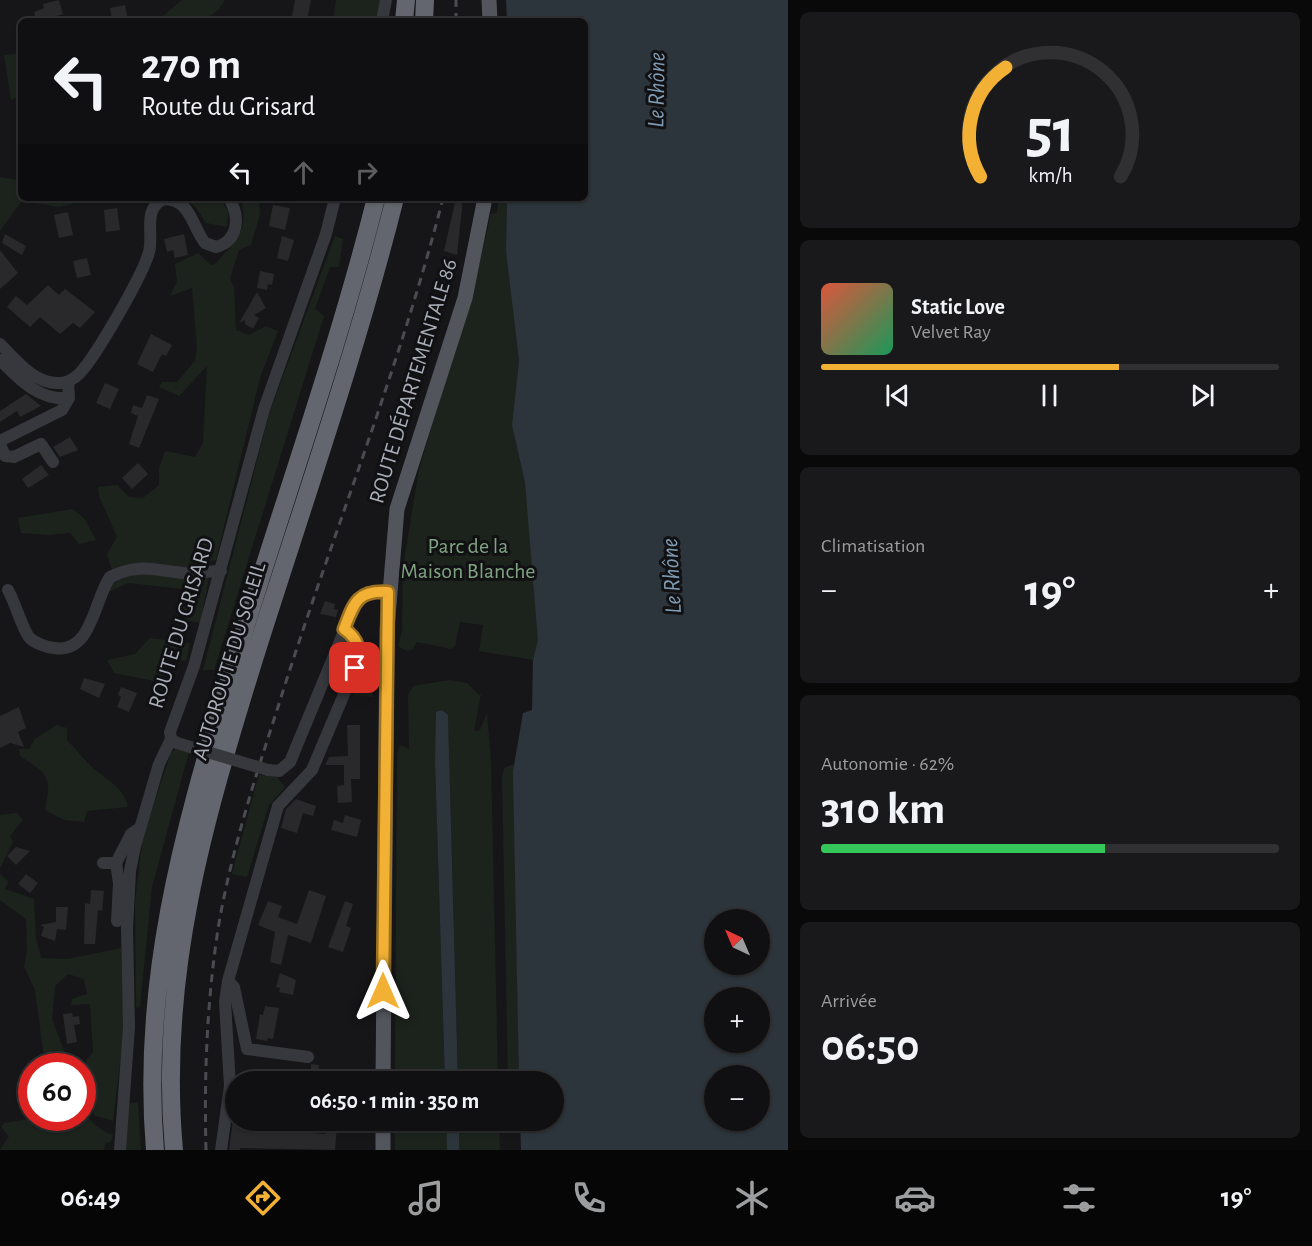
<!DOCTYPE html>
<html lang="fr">
<head>
<meta charset="utf-8">
<style>
  :root { --surface:#101012; --page:#19191b; --text:#f1f3f6; --muted:#9c9d9f; --line:#303032; --accent:#f2b134 }
  body { margin:0; font-family:"Alegreya Sans",sans-serif; background:var(--page); color:var(--text); height:100vh; display:flex; flex-direction:column; font-size:22px; white-space:nowrap }
  * { box-sizing:border-box; margin:0 }
  p { font-size:20px; color:var(--muted) }
  .icon { flex:none; width:33px; height:33px; fill:none; stroke:currentColor; stroke-width:2; stroke-linecap:round; stroke-linejoin:round }
  .map { position:relative; flex:1; overflow:hidden }
  .sheet { display:flex; flex-direction:column; gap:12px; padding:12px; background:#09090a; width:524px }
  .sheet>* { flex:none }
  .hud { position:absolute; left:18px; top:18px; width:570px; height:183px; border-radius:9px; box-shadow:0 2px 4px #0004,0 0 0 2px var(--line); background:#101012; color:var(--text); overflow:hidden }
  .needle { width:39px; rotate:316deg }
  .fabs { position:absolute; left:704px; top:909px; display:grid; gap:12px }
  .fabs a { display:grid; place-items:center; width:66px; height:66px; border-radius:50%; background:var(--surface); box-shadow:0 2px 4px #0004,0 0 0 2px var(--line); font-size:30px }
  .speed { position:absolute; left:18px; top:1053px; display:flex; gap:12px; font-size:30px; font-weight:700; text-align:center }
  .speed>* { display:grid; place-content:center; width:78px; height:78px; border-radius:50%; background:var(--surface); box-shadow:0 2px 4px #0004,0 0 0 2px var(--line); line-height:1 }
  .speed .limit { border:9px solid #d22; background:#fff; color:#111 }
  .pin { position:absolute; display:grid; place-items:center; width:51px; height:51px; color:#fff; margin:-26px; border-radius:12px; box-shadow:0 3px 9px #0006 }
  .me { position:absolute; width:66px; margin:-33px; rotate:0deg; stroke-linejoin:round; filter:drop-shadow(0 0 4px #0008) }
  .turn { display:flex; align-items:center; gap:21px; height:126px; padding:0 24px; font-size:27px }
  .turn .icon { width:78px; height:78px; stroke-width:2.5 }
  .turn b { display:block; font-size:42px; line-height:51px }
  .lanes { display:flex; align-items:center; height:57px; padding:0 24px; background:#0003; justify-content:center; gap:30px; direction:ltr }
  .lanes .off { opacity:.35 }
  .big { font-size:45px; font-weight:700; line-height:1.1 }
  .sheet .tile { flex:1; display:flex; flex-direction:column; justify-content:center; gap:9px; min-width:0; padding:0 21px; border-radius:9px; background:var(--page) }
  .sheet .dial { align-items:center; gap:0 }
  .dial svg { height:156px; overflow:visible; fill:none; stroke:var(--line); stroke-width:7; stroke-linecap:round; text-anchor:middle }
  .dial text { fill:var(--text); stroke:none }
  .song { display:flex; align-items:center; gap:18px }
  .cover { width:72px; height:72px; border-radius:9px; background:linear-gradient(135deg,hsl(10 70% 55%),hsl(150 70% 35%)) }
  .played { height:6px; border-radius:3px; background:linear-gradient(90deg,var(--accent) 65%,var(--line) 65%) }
  .keys { display:flex; justify-content:space-around; direction:ltr }
  .heat { display:flex; justify-content:space-between; align-items:center; font-size:33px; direction:ltr }
  .charge { height:9px; border-radius:4px; background:linear-gradient(90deg,#34c759 62%,var(--line) 0) }
  .trip { position:absolute; left:225px; top:1071px; width:339px; height:60px; border-radius:30px; background:var(--surface); box-shadow:0 2px 4px #0004,0 0 0 2px var(--line); font-weight:700; line-height:60px; text-align:center }
  .tabs { display:flex; height:96px; justify-content:space-around; align-items:center; background:#060607; color:var(--muted) }
  .tabs .icon { width:42px; height:42px }
  .tabs .selected { color:var(--accent) }
  .tabs b { font-size:27px; color:var(--text) }
  main { display:flex; flex:1; min-height:0 }
  .map>svg:first-child { display:block }
  .green { fill:#1c231d }
  .water { fill:#2c353c; fill-rule:evenodd }
  .building { fill:#29292c }
  .lines { fill:none; stroke-linecap:round; stroke-linejoin:round }
  .minor { stroke:#37383d; stroke-width:12 }
  .major { stroke:#53555c; stroke-width:15 }
  .highway { stroke:#63666e; stroke-width:18 }
  .rail { stroke:#4a4c52; stroke-width:3; stroke-dasharray:8 6; stroke-linecap:butt }
  .minor-bridge { stroke:#37383d; stroke-width:12 }
  .route-casing { stroke:#9d7322; stroke-width:15 }
  .route { stroke:#f2b134; stroke-width:10 }
  .labels { text-anchor:middle; dominant-baseline:central; stroke-width:6; stroke-linejoin:round; paint-order:stroke }
  .street-label { font-size:22px; fill:#a8adb8; stroke:#111113 }
  .park-label { font-size:22px; fill:#7fa381; stroke:#111113 }
  .water-label { font-size:24px; font-style:italic; fill:#7f9bb3; stroke:#111113 }
</style>
</head>
<body>
<main>
<div class="map">
<svg width="789" height="1150" viewBox="0 0 789 1150">
  <rect width="100%" height="100%" fill="#161618"/>
  <path class="green" d="M182 0H225C211 25 190 21 165 21L163 16Z
    M336 0H380L377 21H333Z
    M21 53V96L11 100 4 55Z
    M0 177 17 180 21 177V198H95L59 207 22 201 0 231Z
    M183 198H220L228 211 227 227 206 223 195 206Z
    M241 198H259L260 214 251 245 239 250 230 278 234 288 236 330 249 335 266 326 278 331 260 378 216 560 186 568 156 563 133 564 112 570 107 554 117 537 99 496 98 487 117 485 129 497 143 498 159 485V469L165 451 195 457 203 443 207 366 179 396 159 387 162 382H177L195 361 197 348 192 288 170 296 177 282 175 264 198 253 211 265 215 264C237 240 249 232 241 198Z
    M499 198H507L506 251 519 361 512 425 525 483 538 629V650L533 660 479 651 483 625 460 622 455 646 451 649 417 642 412 650 407 651 398 646 402 631 403 567 419 469 474 286 491 214 497 213Z
    M335 236 343 239 339 267H330L315 309 324 316 214 670H203L269 414Z
    M73 509 84 518 96 540 79 544 70 533 49 535 21 533 18 518Z
    M132 572 209 578 200 623 186 620 180 613 183 589 128 583 106 593 110 582Z
    M150 638 190 643 186 661 171 658 159 682 114 673 107 660 135 654Z
    M370 663 373 697 353 695 363 664Z
    M450 680 467 683 479 695 481 694 474 731 480 730 487 713 491 762 498 1081H458L448 715 442 710 435 761 445 1081 395 1082 397 754 400 745 409 749 408 695 413 686Z
    M57 725 67 728V740C75 748 82 757 90 765 105 780 123 785 128 807L87 811 84 822 64 820 45 810C52 776 49 775 20 756L19 749H29L35 739Z
    M176 748 189 752 152 887 140 1007 136 1008 135 901 143 836 171 753Z
    M514 764 519 1082 508 1081 502 777 504 768Z
    M259 775 277 777 285 787 269 805 247 877 232 874Z
    M17 813 23 820 10 836 13 842 0 868V815Z
    M0 874 8 882 5 889 34 899 36 938 41 958 68 959 121 948 124 1029 113 1121 94 1115 86 1060 93 1052 90 1004 71 1005 72 999 87 994 84 979 68 974 55 986 52 1019 70 1066H45L35 990 24 967 27 950 26 919 0 900Z
    M138 1102 141 1150H126V1104Z
    M83 1104C89 1122 96 1128 113 1135L111 1141 105 1144 104 1150H0L9 1136 1 1127 4 1123 35 1118H82Z
    M395 1121H446L447 1150H395Z
    M459 1121H499L500 1150H459Z"/>
  <path class="water" d="M506 0H788V1150H521L520 1121 554 1120V1082L519 1081 513 771 523 713 532 710 533 660 538 640 525 483 512 425 519 361 506 251 507 198H585V21H507ZM714 920H759V964H714ZM714 998H759V1042H714ZM714 1076H759V1120H714Z
    M442 710 448 715 458 1082 445 1081 435 761 436 712Z
    M446 1121H459V1150H447Z"/>
  <path class="building" d="M59 0 63 14 49 18V21H36L34 12 44 8 43 4Z
    M295 0H311L307 21H291Z
    M125 5 128 20 112 21 110 8Z
    M456 198H463L457 255 444 251Z
    M273 205 290 208 285 230 269 226Z
    M117 208 120 230 106 232 104 210Z
    M68 212 73 235 59 238 54 215Z
    M5 234 26 246 22 255 2 243Z
    M184 234 188 255 175 258 173 250 167 252 164 239Z
    M282 236 294 240 288 261 277 258Z
    M0 250 18 273 0 289Z
    M87 258 91 275 77 278 73 261Z
    M260 271 274 274 272 285 268 284 267 290 257 288Z
    M48 285 59 295 65 289 95 312 80 328 73 323 60 334 40 317 30 327 7 307 16 296 27 305Z
    M257 292 266 308 254 315 259 318 253 329 245 324V320L239 323Z
    M151 334 172 345 166 356 162 354 153 372 137 364Z
    M105 383 119 389 110 409 96 403Z
    M26 394 41 406 20 417 17 411 0 422V411Z
    M147 395 159 399 139 448 129 444 138 416 131 413 133 405 142 408Z
    M70 437 78 450 60 457 53 447Z
    M138 463 148 474 132 489 122 478Z
    M41 465 49 475 28 488 22 479Z
    M325 601 335 604 334 609 338 610 336 617 320 614Z
    M84 678 105 684 99 698 80 689Z
    M121 687 137 693 129 712 117 707 121 697 118 695Z
    M19 707 26 728 18 732 24 747 10 743 0 748V716Z
    M347 725H360V779H351L352 802 338 803 337 786 344 785V765H325L329 757 348 756Z
    M296 799 316 806 313 816 303 813 297 833 281 828 286 809Z
    M345 815 361 820 357 837 331 830 334 820 343 823Z
    M16 847 30 851 16 865 7 856Z
    M26 874 38 883 30 893 18 884Z
    M91 890 104 891 102 911 98 910 95 944H84L85 903 90 904Z
    M309 890 326 896 311 943 288 935 281 965 270 962 275 932 258 925 268 901 282 906 278 917 297 924Z
    M345 901 353 904 346 926 351 928 343 952 328 947Z
    M56 907H68L66 930 57 929 55 941 41 936 44 927 40 925 56 922Z
    M280 973 296 980 293 995 279 992 280 988 276 987Z
    M265 1006 279 1008 273 1039 268 1038 267 1041 256 1039 260 1014 263 1015Z
    M72 1013 73 1017 79 1016 80 1024 74 1025 77 1042 67 1044 63 1014Z
    M311 1064 319 1065 317 1082H286L288 1069 311 1072Z
    M233 1120 276 1125V1130L325 1134V1125L337 1126 335 1150 240 1148V1150H229Z"/>
  <g class="lines">
    <path class="minor" d="M382 21 386 0
      M0 344C16 360 35 385 60 383 68 383 75 378 80 373 96 356 143 275 149 252 154 234 142 208 164 199 191 199 192 227 205 243L216 247C239 241 240 216 229 198
      M0 360C19 379 39 401 69 398
      M0 441 62 410 69 398 68 382
      M0 444 5 456 14 457 41 444 53 462
      M8 590C14 600 23 630 29 637 34 643 46 647 54 648 92 654 94 600 110 577 139 563 153 570 183 573 195 574 208 571 221 571
      M177 743 171 739 170 732 194 666 264 409 326 234 335 198
      M268 770 279 771 290 762 357 600 368 592H388
      M103 863H116L131 834 137 830
      M116 863 119 883 117 921
      M228 981 234 987 247 1049 308 1057
      M120 1150 129 1027 127 928 130 871 135 846 159 764 171 739
      M221 1150 230 1086 225 1002 228 981 278 806 312 770 358 661C360 646 356 637 344 629"/>
    <path class="major" d="M489 0 490 21
      M383 1082 387 629 397 509 465 298 485 198
      M383 1150V1120"/>
    <path class="highway" d="M404 21 406 0
      M424 21 425 0
      M155 1150C141 985 182 835 229 680 277 519 335 361 376 198
      M174 1150C158 975 204 821 255 656 303 504 356 353 395 198"/>
    <path class="rail" d="M456 21V0
      M206 1150C204 1073 207 998 219 923 232 849 255 778 278 707 331 537 399 371 443 198"/>
    <path class="minor-bridge" d="M177 743 268 770"/>
  </g>
  <g class="lines">
    <g class="route-casing">
      <path id="route" d="M355 668C362 651 358 638 344 629 354 603 357 590 388 592L383 991"/>
    </g>
    <use href="#route" class="route"/>
  </g>
  <g class="labels">
    <g class="street-label">
      <text transform="translate(413 381) rotate(-73)">ROUTE DÉPARTEMENTALE 86</text>
      <text transform="translate(181 623) rotate(-73)">ROUTE DU GRISARD</text>
      <text transform="translate(229 661) rotate(-73)">AUTOROUTE DU SOLEIL</text>
    </g>
    <g class="park-label">
      <text x="468" y="546">Parc de la<tspan x="468" dy="25">Maison Blanche</tspan></text>
    </g>
    <g class="water-label">
      <text transform="translate(657 90) rotate(-89)">Le Rhône</text>
      <text transform="translate(672 576) rotate(-93)">Le Rhône</text>
    </g>
  </g>
</svg>
<div class="fabs">
<a><svg class="needle" viewBox="-14 -14 28 28"><path d="M0-13l5 13h-10z" fill="#e53935"/><path d="M0 13l5-13h-10z" fill="#9c9d9f"/></svg></a>
<a>+</a>
<a>−</a>
</div>
<div class="speed"><div class="limit">60</div></div>
<div class="pin" style="left:355px;top:668px;background:#d93025"><svg class="icon" aria-label="arrive" viewBox="0 0 24 24"><path d="M6 21V4h12l-3 4 3 4H6"/></svg></div>
<svg class="me" style="left:383px;top:991px" viewBox="-20 -20 40 40"><path d="M0-17L14 15 0 8-14 15z" fill="#f2b134" stroke="#fff" stroke-width="4"/></svg>
<div class="trip">06:50 · 1 min · 350 m</div>
<div class="hud">
<div class="turn"><svg class="icon" aria-label="left" viewBox="0 0 24 24"><path d="M17 20v-9H6M10 6l-5 5 5 5"/></svg><div><b>270 m</b>Route du Grisard</div></div>
<div class="lanes"><svg class="icon" aria-label="left" viewBox="0 0 24 24"><path d="M17 20v-9H6M10 6l-5 5 5 5"/></svg><svg class="icon off" aria-label="ahead" viewBox="0 0 24 24"><path d="M12 20V5M6 11l6-6 6 6"/></svg><svg class="icon off" aria-label="right" viewBox="0 0 24 24"><path d="M7 20v-9h11M14 6l5 5-5 5"/></svg></div>
</div>
</div>
<section class="sheet">
<div class="tile dial"><svg viewBox="0 0 100 80">
<path d="M14 69A42 42 0 1 1 86 69"/>
<path d="M14 69A42 42 0 0 1 27 13" stroke="#f2b134"/>
<text x="50" y="56" font-size="32" font-weight="700">51</text>
<text x="50" y="72" font-size="11">km/h</text>
</svg></div>
<div class="tile">
<div class="song"><i class="cover"></i><div><b>Static Love</b><p>Velvet Ray</p></div></div>
<div class="played"></div>
<div class="keys"><svg class="icon" aria-label="previous" viewBox="0 0 24 24"><path d="M18 5L8 12l10 7zM5 5v14"/></svg><svg class="icon" aria-label="pause" viewBox="0 0 24 24"><path d="M8 5v14M16 5v14"/></svg><svg class="icon" aria-label="next" viewBox="0 0 24 24"><path d="M6 5l10 7-10 7zM19 5v14"/></svg></div>
</div>
<div class="tile"><p>Climatisation</p>
<div class="heat"><a>−</a><b class="big">19°</b><a>+</a></div>
</div>
<div class="tile"><p>Autonomie · 62%</p><b class="big">310 km</b><div class="charge"></div></div>
<div class="tile"><p>Arrivée</p><b class="big">06:50</b></div>
</section>
</main>
<nav class="tabs">
<b>06:49</b>
<svg class="icon selected" aria-label="directions" viewBox="0 0 24 24"><path d="M12 3l9 9-9 9-9-9zM9 14v-3h6M13 9l2 2-2 2"/></svg>
<svg class="icon" aria-label="music" viewBox="0 0 24 24"><path d="M9 18V5l10-2v13"/><circle cx="6" cy="18" r="3"/><circle cx="16" cy="16" r="3"/></svg>
<svg class="icon" aria-label="phone" viewBox="0 0 24 24"><path d="M5 4h4l2 5-3 2q2 4 5 5l2-3 5 2v4C11 20 4 13 5 4z"/></svg>
<svg class="icon" aria-label="climate" viewBox="0 0 24 24"><path d="M12 3v18M4 7l16 10M4 17L20 7"/></svg>
<svg class="icon" aria-label="car" viewBox="0 0 24 24"><path d="M5 17H2v-5l4-1 3-4h7l3 4 3 1v5h-3M9 17h6M6 11h13"/><circle cx="7" cy="17" r="2"/><circle cx="17" cy="17" r="2"/></svg>
<svg class="icon" aria-label="filters" viewBox="0 0 24 24"><path d="M4 7h16M4 17h16"/><circle cx="9" cy="7" r="2"/><circle cx="15" cy="17" r="2"/></svg>
<b>19°</b>
</nav>
</body>
</html>
